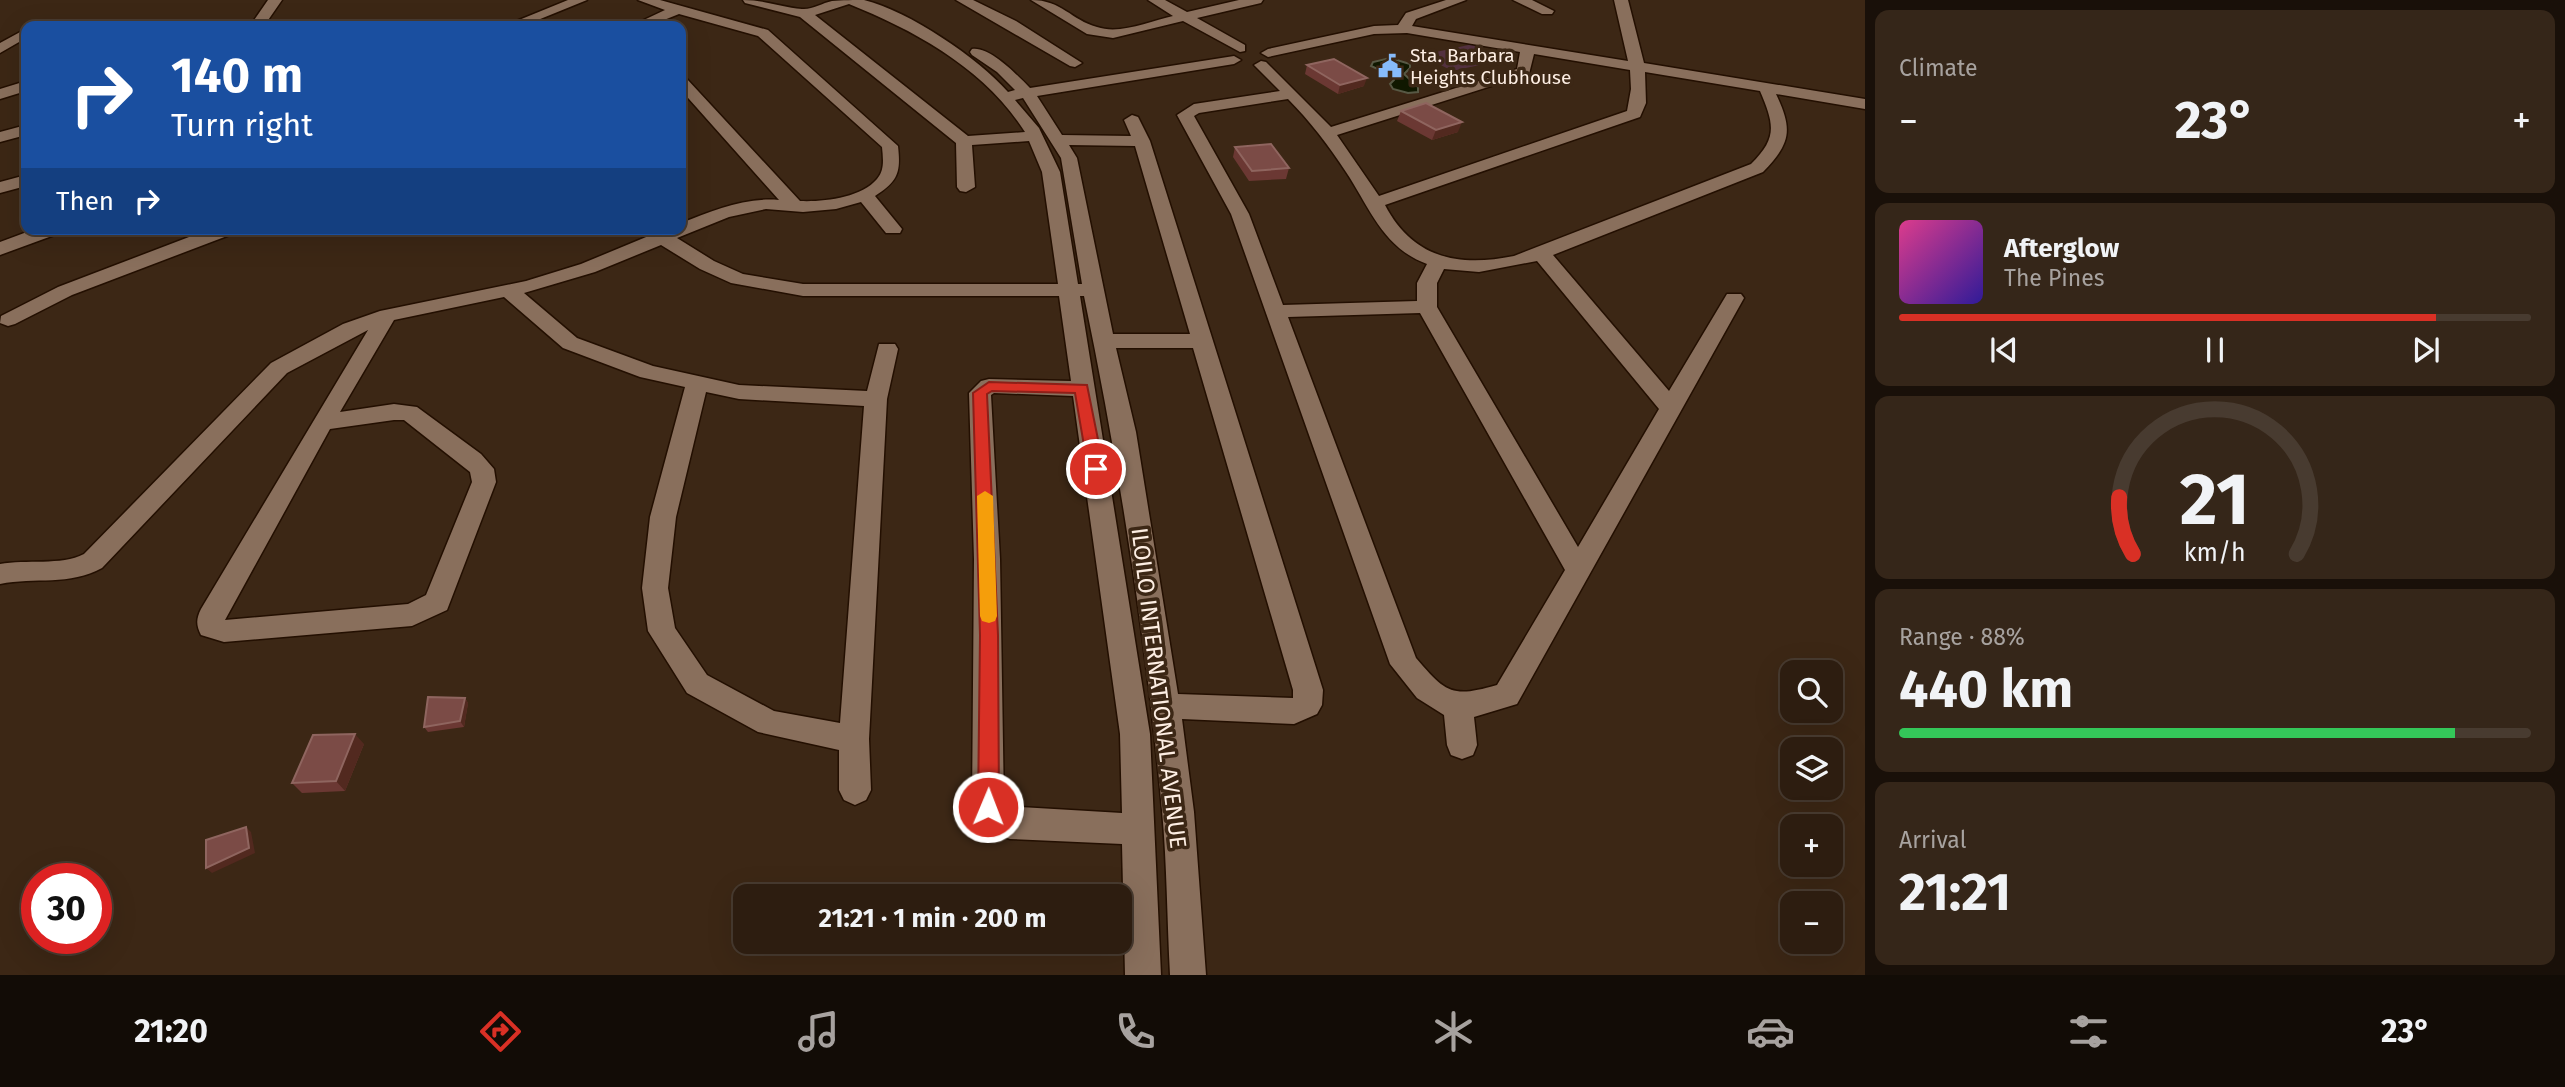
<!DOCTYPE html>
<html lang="en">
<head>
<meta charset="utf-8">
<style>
  :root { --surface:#2d1d10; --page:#352619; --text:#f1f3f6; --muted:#a7a29f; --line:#483b30; --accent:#d93025 }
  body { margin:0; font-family:"Fira Sans",sans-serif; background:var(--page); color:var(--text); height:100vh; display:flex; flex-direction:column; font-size:26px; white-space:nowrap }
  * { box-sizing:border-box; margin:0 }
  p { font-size:23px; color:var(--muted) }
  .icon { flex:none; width:38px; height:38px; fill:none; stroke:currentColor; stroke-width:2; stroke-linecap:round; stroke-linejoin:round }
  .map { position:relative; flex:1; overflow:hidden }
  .sheet { display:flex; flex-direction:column; gap:10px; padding:10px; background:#191009; width:700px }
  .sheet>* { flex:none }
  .banner { position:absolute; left:21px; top:21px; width:665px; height:214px; border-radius:14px; box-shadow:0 7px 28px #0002,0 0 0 2px var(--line); background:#1a4fa0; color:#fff; overflow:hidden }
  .controls { position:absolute; left:1780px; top:660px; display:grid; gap:14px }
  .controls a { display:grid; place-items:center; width:63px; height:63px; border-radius:14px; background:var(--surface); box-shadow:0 7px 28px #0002,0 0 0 2px var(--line); font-size:35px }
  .speed { position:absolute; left:21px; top:863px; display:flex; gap:14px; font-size:35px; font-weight:700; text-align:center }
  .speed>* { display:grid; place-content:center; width:91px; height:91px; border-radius:50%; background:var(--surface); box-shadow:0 7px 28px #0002,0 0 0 2px var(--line); line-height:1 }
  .speed .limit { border:10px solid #d22; background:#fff; color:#111 }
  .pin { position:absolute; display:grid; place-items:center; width:60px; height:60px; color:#fff; margin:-30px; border:4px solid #fff; border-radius:50%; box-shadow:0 2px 7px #0007 }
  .me { position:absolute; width:77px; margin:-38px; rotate:1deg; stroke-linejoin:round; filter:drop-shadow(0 0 5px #0008) }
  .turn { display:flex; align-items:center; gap:24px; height:147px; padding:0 35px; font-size:32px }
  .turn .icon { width:91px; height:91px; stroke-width:2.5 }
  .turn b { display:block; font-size:49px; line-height:60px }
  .then { display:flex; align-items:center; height:66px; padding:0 35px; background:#0003; gap:14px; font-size:26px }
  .big { font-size:52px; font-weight:700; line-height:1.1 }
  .sheet .widget { flex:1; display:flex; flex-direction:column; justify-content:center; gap:10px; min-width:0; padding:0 24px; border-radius:14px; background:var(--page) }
  .sheet .dial { align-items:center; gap:0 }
  .dial svg { height:182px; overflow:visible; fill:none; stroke:var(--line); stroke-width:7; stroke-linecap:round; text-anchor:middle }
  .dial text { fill:var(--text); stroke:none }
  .song { display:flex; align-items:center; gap:21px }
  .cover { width:84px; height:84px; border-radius:10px; background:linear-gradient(135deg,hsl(330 70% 55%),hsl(250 70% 35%)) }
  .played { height:7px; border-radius:4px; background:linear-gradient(90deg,var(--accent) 85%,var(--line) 85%) }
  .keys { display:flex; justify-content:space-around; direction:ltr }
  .heat { display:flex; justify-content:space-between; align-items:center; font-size:38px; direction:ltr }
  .charge { height:10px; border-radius:5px; background:linear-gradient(90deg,#34c759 88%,var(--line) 0) }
  .trip { position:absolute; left:733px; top:884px; width:399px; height:70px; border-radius:14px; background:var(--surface); box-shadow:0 7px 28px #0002,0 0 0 2px var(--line); font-weight:700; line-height:70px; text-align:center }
  .dock { display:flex; height:112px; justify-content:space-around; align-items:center; background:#120c06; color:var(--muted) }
  .dock .icon { width:49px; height:49px }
  .dock .on { color:var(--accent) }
  .dock b { font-size:32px; color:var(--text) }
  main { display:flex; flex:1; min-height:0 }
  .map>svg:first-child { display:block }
  .green { fill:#53313f }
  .water { fill:#101800; stroke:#575844; stroke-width:2 }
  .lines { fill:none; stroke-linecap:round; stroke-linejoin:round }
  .minor-casing { stroke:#230f01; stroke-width:3 }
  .minor { fill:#896f5c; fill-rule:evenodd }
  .wall { fill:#6b3833 }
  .shaded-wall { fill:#52291f }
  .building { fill:#7b4b46; stroke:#8f655f; stroke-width:2 }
  .route { fill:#d93025; stroke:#8d1f18; stroke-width:2 }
  .slow { fill:#f59e0b }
  .labels { text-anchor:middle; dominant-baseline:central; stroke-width:7; stroke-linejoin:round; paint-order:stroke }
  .far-poi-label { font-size:19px; fill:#fdeee3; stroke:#3c2715; text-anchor:start }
  .street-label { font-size:23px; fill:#fdeee3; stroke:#3c2715 }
</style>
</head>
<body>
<main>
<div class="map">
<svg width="1865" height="975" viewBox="0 0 1865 975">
  <rect width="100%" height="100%" fill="#3c2715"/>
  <path class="green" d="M1473 44 1503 60 1452 71 1422 55Z"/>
  <path class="water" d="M1390 58 1410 64V68L1404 74 1418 87V92L1408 93 1393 89 1390 84 1394 80 1393 76 1371 66 1373 62Z"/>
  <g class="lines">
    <g class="minor-casing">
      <path id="minor" d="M268 0H282L264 26H250Z
        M568 0H587L523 26H504Z
        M638 0H660L768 30 898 146C901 173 898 181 875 196L902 229 900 233H886L861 202 836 209 803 212 766 209 729 217 677 238 714 261 743 274 803 284H1058L1042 172 1029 141 972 145 975 187 966 192 960 191 957 187 956 143 800 17 745 3 743 0C765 0 781 7 802 9 812 10 822 3 832 1 841 0 856 0 864 0 909 11 978 58 1008 92L1015 90 997 72 972 55 970 52 972 49C990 46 1018 76 1030 88L1234 56 1241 60 1234 64 1037 96 1062 135 1131 136 1124 120 1132 115 1138 117 1150 141 1323 690 1322 705 1317 714 1294 724 1182 719 1194 812 1206 975H1170C1167 920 1167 865 1162 810 1146 638 1119 465 1084 296H1080L1150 734 1161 975H1125L1122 844 1010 839 981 828 972 807 974 559 969 393 981 381 989 379 1071 381 1059 296H803L731 283 700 269 661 245 595 272 524 293 577 338 653 366 739 385 867 391 879 344H895L898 349 887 399 869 739 871 790 866 800 855 805 844 800 839 790V750L758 732 687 693 648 631 642 588 650 517 685 387 640 377 563 348 504 297 394 320 340 412 394 404 417 407 481 454 494 469 496 482 447 610 412 626 224 642 201 635C196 625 196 619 201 609L368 330 287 373 102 568C70 586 35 577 0 584V564C26 559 61 566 84 554L271 363 343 324 380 311 526 281 581 264 651 235 648 229H681V223C712 211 745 197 779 200L681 90V77L686 78 800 201C823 202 861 198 877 179 885 170 883 158 882 147L758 36 679 14 649 26H631L665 10ZM849 4C916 31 985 69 1025 132L968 136 815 15ZM1023 98 1061 158 1082 284H1078L1060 172 1039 128 1015 100ZM1069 145 1135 146 1190 334H1113L1077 158ZM1116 348H1193L1293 690V698L1178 694 1136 432ZM706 392 739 399 864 406 840 723 774 711 707 675 675 628 668 588 676 517ZM994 393 1073 396 1120 734 1122 813 1004 806 1000 559 991 395ZM394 420H404L470 472 472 482 426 595 408 604 225 620 330 429Z
        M956 0H973L1016 21 1082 63 1075 67 1070 66Z
        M1031 0C1062 0 1071 20 1097 27 1120 35 1150 21 1173 16L1148 0H1165L1187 12 1239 0H1263L1261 3 1197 18 1245 45V51L1240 52 1183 21 1113 38 1087 34Z
        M1446 0H1466L1416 19 1412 26 1628 61 1614 0H1628L1644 63 1865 99V109L1776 94C1793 130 1791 143 1763 172L1553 255 1669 391 1727 294H1741L1744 298 1517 704 1474 717 1477 745 1473 755 1462 759 1451 755 1447 745 1444 715 1417 698 1390 664 1231 214 1177 115 1194 104 1280 91 1254 65 1261 61 1266 62 1331 127 1517 69 1520 52 1407 33 1374 34 1268 57 1261 53 1268 49 1374 26 1398 25 1406 13ZM1534 54 1630 70 1631 89 1627 111 1379 196 1337 135 1529 74ZM1645 72 1760 91C1774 124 1778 138 1751 164L1514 256C1459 267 1413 259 1385 205L1640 117 1646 103ZM1288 99C1310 121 1329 146 1346 172 1370 208 1383 248 1427 264L1417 283V301L1283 305 1249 214 1194 116 1199 113ZM1537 261 1659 409 1578 547 1437 307V283L1444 269 1479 272ZM1420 313 1565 570 1497 685C1452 698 1446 693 1416 658L1288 317Z
        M1513 0H1532L1554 11 1552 14H1542Z
        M22 31 26 32V38L0 53V43Z
        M26 81V91L0 99V89Z
        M26 125V135L0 142V132Z
        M26 175V186L0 193V182Z
        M35 229H62L60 233 0 255V242Z
        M210 229H237L235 233 72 295 15 324 8 326 0 323 1 316 58 287Z"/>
    </g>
    <use href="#minor" class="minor"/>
  </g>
  <path class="wall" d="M1307 65 1364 86 1338 94 1305 74Z
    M1401 111 1458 132 1432 140 1397 121Z
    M1235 147 1289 168 1286 179 1249 181 1233 157Z
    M465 698 468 703 464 727 428 732 424 727Z
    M364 744 345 791 302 793 292 783Z"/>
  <path class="shaded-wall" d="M1367 78 1364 86 1338 94 1340 85Z
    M1462 122 1458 132 1432 140 1436 130Z
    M465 698 468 703 464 727 460 721Z
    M355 734 364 744 345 791 336 781Z
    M246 827 251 832 255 853 212 873 206 868Z"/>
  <path class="building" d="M1334 59 1367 78 1340 85 1307 65Z
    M1426 103 1462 122 1436 130 1401 111Z
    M1271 144 1289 168 1252 171 1235 147Z
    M428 697 465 698 460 721 424 727Z
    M355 734 336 781 292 783 313 735Z
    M246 827 249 848 206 868V840Z"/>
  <path class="route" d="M989 382 1087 385 1104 469 1096 474 1088 469 1075 393 992 391 987 394 998 635 999 807 996 814 988 816 981 814 978 807 980 635 973 393Z"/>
  <path class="slow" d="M985 491 993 496 997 616 995 621 989 623 982 621 980 616 977 496Z"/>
  <defs>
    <g id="civic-bare" transform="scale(1.89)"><path d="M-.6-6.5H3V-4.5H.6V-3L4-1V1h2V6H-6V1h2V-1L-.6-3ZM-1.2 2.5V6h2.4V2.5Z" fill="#87bbfb" stroke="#3c2715" stroke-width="2.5" paint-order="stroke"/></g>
  </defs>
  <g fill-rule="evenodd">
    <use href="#civic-bare" x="1390" y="66"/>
  </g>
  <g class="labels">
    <g class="far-poi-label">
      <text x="1410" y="55">Sta. Barbara<tspan x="1410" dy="22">Heights Clubhouse</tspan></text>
    </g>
    <g class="street-label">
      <text transform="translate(1159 688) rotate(83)">ILOILO INTERNATIONAL AVENUE</text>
    </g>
  </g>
</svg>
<div class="controls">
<a><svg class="icon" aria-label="search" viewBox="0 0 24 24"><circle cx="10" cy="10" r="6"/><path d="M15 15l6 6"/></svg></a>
<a><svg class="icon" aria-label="layers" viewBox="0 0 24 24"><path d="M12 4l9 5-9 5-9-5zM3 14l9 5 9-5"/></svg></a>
<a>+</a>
<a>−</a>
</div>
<div class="speed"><div class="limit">30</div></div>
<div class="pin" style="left:1096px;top:469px;background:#d93025"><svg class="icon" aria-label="arrive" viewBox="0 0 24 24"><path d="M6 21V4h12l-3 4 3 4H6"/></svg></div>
<svg class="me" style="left:988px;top:807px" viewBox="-20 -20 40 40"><circle r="17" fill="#d93025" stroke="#fff" stroke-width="3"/><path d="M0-11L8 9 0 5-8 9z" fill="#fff"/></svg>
<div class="trip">21:21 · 1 min · 200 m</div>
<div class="banner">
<div class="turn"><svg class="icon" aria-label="right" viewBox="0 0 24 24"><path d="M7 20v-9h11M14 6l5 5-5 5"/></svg><div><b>140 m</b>Turn right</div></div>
<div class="then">Then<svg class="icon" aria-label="right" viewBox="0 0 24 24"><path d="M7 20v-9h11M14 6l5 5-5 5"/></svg></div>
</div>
</div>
<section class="sheet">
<div class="widget"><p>Climate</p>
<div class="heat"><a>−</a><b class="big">23°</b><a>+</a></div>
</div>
<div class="widget">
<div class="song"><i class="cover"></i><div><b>Afterglow</b><p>The Pines</p></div></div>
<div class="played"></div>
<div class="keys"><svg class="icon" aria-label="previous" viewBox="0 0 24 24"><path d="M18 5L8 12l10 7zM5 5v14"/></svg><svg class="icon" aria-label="pause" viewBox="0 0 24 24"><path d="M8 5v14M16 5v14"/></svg><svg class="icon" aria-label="next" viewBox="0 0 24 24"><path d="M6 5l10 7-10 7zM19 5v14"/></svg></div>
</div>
<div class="widget dial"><svg viewBox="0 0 100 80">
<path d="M14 69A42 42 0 1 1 86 69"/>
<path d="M14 69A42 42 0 0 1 8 44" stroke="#d93025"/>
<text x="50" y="56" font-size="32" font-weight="700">21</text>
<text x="50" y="72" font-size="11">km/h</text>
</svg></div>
<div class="widget"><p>Range · 88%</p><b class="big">440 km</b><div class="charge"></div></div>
<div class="widget"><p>Arrival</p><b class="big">21:21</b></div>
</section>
</main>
<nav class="dock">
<b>21:20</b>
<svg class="icon on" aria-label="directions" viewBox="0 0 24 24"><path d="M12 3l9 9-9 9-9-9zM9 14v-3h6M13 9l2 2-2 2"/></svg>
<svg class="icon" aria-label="music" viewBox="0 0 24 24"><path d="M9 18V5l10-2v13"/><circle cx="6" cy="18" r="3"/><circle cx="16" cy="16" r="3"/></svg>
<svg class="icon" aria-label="phone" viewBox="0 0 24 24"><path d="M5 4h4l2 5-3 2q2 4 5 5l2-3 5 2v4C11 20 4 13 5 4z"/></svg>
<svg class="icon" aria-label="climate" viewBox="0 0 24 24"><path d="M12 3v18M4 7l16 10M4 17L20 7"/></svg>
<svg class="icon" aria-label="car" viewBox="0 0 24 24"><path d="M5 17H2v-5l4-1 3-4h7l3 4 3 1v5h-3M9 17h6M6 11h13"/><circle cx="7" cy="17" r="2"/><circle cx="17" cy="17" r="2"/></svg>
<svg class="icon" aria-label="filters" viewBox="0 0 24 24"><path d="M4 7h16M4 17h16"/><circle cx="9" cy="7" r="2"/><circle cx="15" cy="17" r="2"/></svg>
<b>23°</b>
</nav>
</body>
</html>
